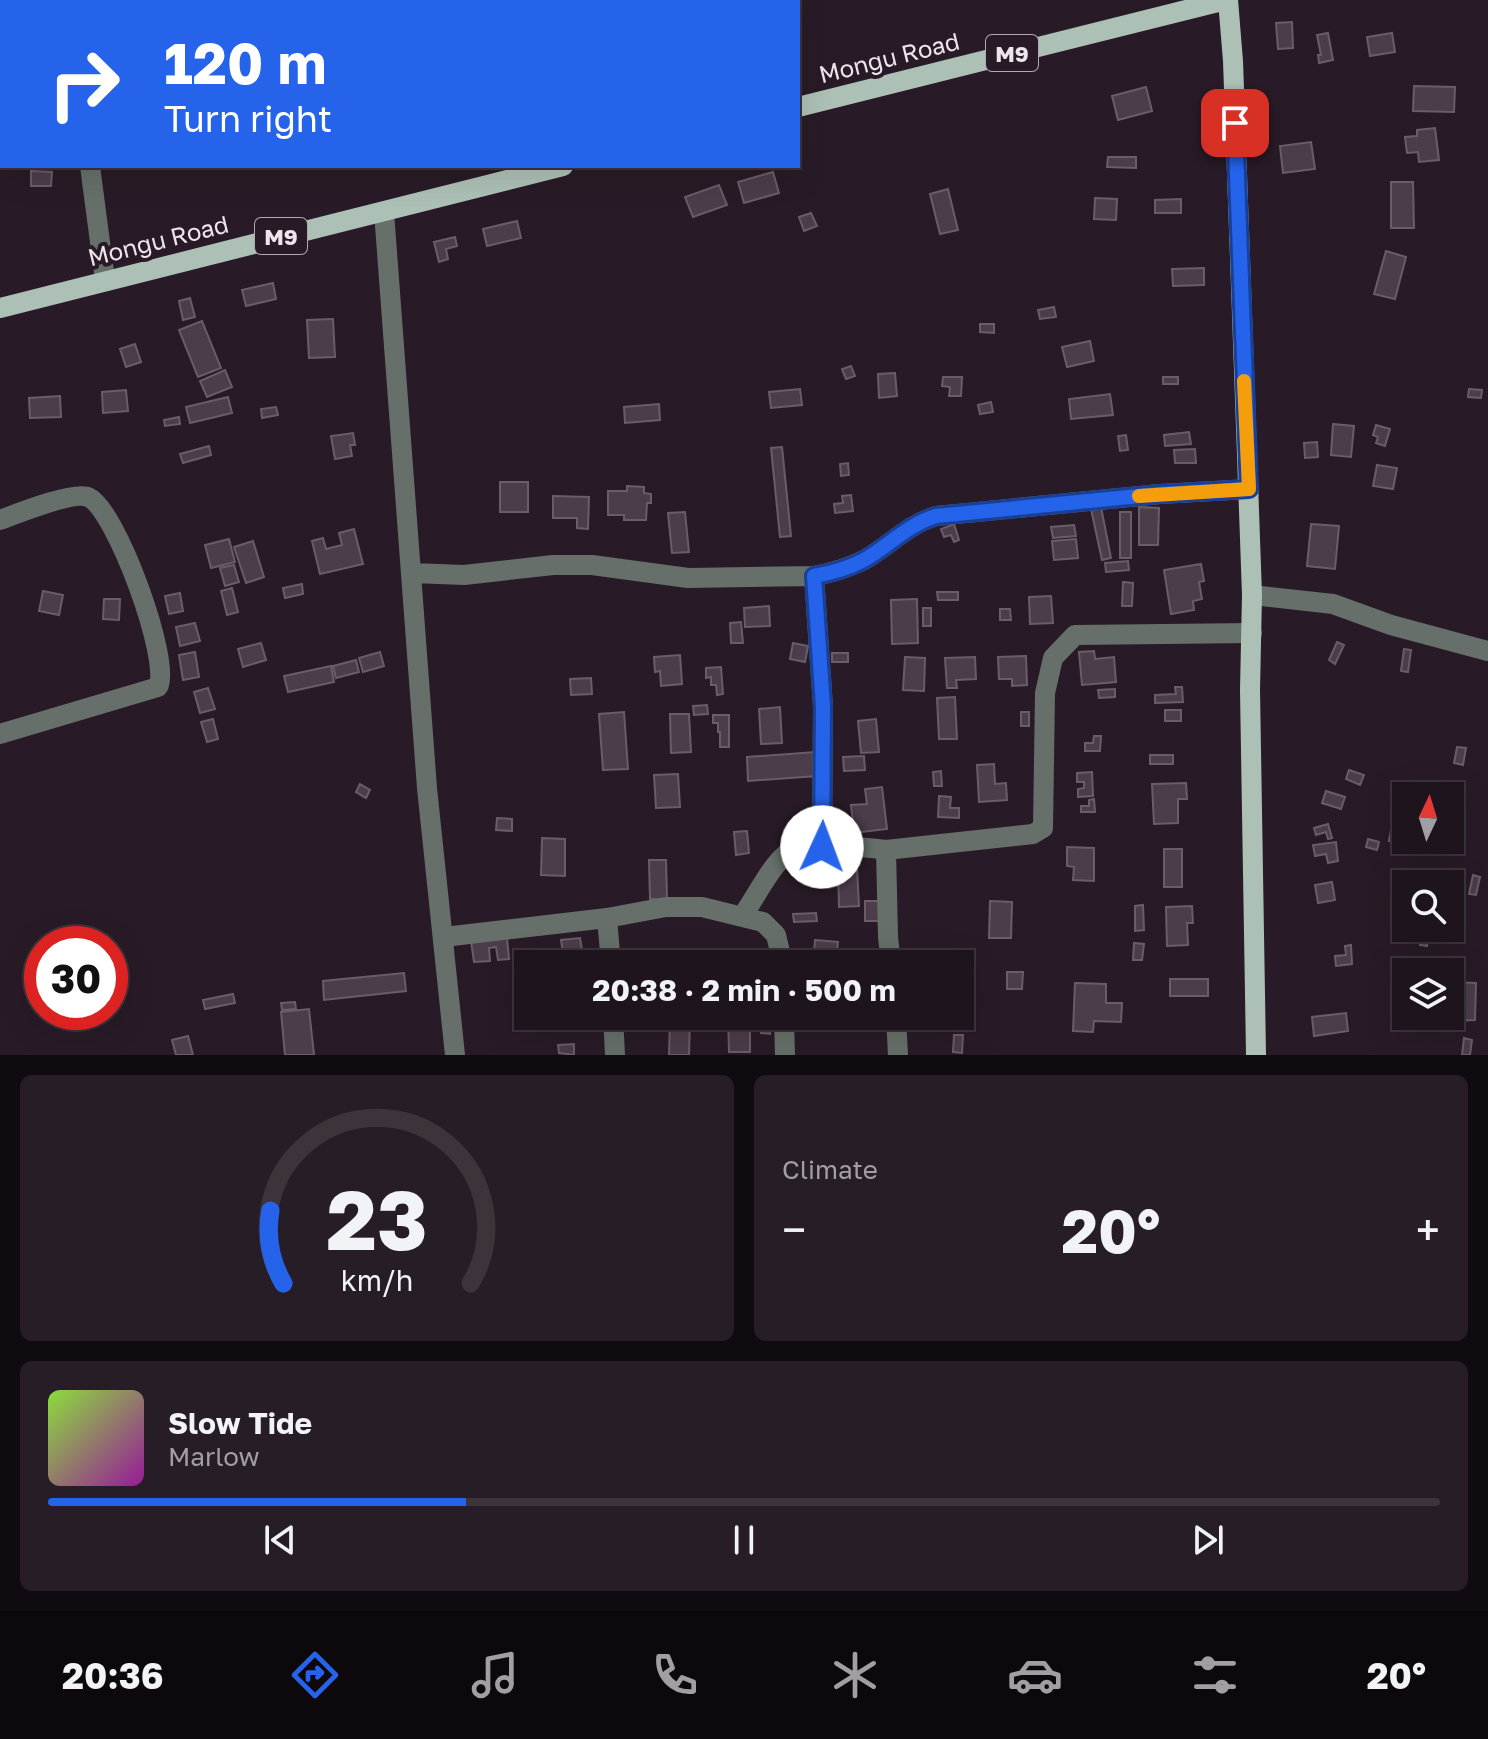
<!DOCTYPE html>
<html lang="en">
<head>
<meta charset="utf-8">
<style>
  :root { --surface:#1e141d; --page:#261d26; --text:#f1f3f6; --muted:#a19ea4; --line:#3c333b; --accent:#2563eb }
  body { margin:0; font-family:"Golos Text",sans-serif; background:var(--page); color:var(--text); height:100vh; display:flex; flex-direction:column; font-size:30px; white-space:nowrap }
  * { box-sizing:border-box; margin:0 }
  p { font-size:26px; color:var(--muted) }
  .icon { flex:none; width:44px; height:44px; fill:none; stroke:currentColor; stroke-width:2; stroke-linecap:round; stroke-linejoin:round }
  .map { position:relative; height:1055px; overflow:hidden }
  .panel { display:flex; flex-direction:column; gap:20px; padding:20px; background:#100b10; flex:1 }
  .panel>* { flex:none }
  .hud { position:absolute; left:0px; top:0px; width:800px; height:168px; box-shadow:0 8px 32px #0002,0 0 0 2px var(--line); background:#2563eb; color:#fff; overflow:hidden }
  .needle { width:52px; rotate:4deg }
  .tools { position:absolute; left:1392px; top:782px; display:grid; gap:16px }
  .tools a { display:grid; place-items:center; width:72px; height:72px; border-radius:0px; background:var(--surface); box-shadow:0 8px 32px #0002,0 0 0 2px var(--line); font-size:40px }
  .speed { position:absolute; left:24px; top:926px; display:flex; gap:16px; font-size:40px; font-weight:700; text-align:center }
  .speed>* { display:grid; place-content:center; width:104px; height:104px; border-radius:50%; background:var(--surface); box-shadow:0 8px 32px #0002,0 0 0 2px var(--line); line-height:1 }
  .speed .limit { border:12px solid #d22; background:#fff; color:#111 }
  .pin { position:absolute; display:grid; place-items:center; width:68px; height:68px; color:#fff; margin:-34px; border-radius:16px; box-shadow:0 4px 12px #0006 }
  .me { position:absolute; width:88px; margin:-44px; rotate:2deg; stroke-linejoin:round; filter:drop-shadow(0 0 6px #0008) }
  .turn { display:flex; align-items:center; gap:28px; height:168px; padding:0 32px; font-size:36px }
  .turn .icon { width:104px; height:104px; stroke-width:2.5 }
  .turn b { display:block; font-size:56px; line-height:68px }
  .big { font-size:60px; font-weight:700; line-height:1.1 }
  .panel .card { flex:1; display:flex; flex-direction:column; justify-content:center; gap:12px; min-width:0; padding:0 28px; border-radius:12px; background:var(--page) }
  .panel .dial { align-items:center; gap:0 }
  .dial svg { height:208px; overflow:visible; fill:none; stroke:var(--line); stroke-width:7; stroke-linecap:round; text-anchor:middle }
  .dial text { fill:var(--text); stroke:none }
  .song { display:flex; align-items:center; gap:24px }
  .cover { width:96px; height:96px; border-radius:12px; background:linear-gradient(135deg,hsl(90 70% 55%),hsl(300 70% 35%)) }
  .played { height:8px; border-radius:4px; background:linear-gradient(90deg,var(--accent) 30%,var(--line) 30%) }
  .keys { display:flex; justify-content:space-around; direction:ltr }
  .heat { display:flex; justify-content:space-between; align-items:center; font-size:44px; direction:ltr }
  .panel .tiles { flex:1; display:grid; gap:20px; grid-template-columns:1fr 1fr }
  .card:last-child { grid-column:span 2 }
  .trip { position:absolute; left:514px; top:950px; width:460px; height:80px; border-radius:0px; background:var(--surface); box-shadow:0 8px 32px #0002,0 0 0 2px var(--line); font-weight:700; line-height:80px; text-align:center }
  .menu { display:flex; height:128px; justify-content:space-around; align-items:center; background:#0c080c; color:var(--muted) }
  .menu .icon { width:56px; height:56px }
  .menu .current { color:var(--accent) }
  .menu b { font-size:36px; color:var(--text) }
  .map>svg:first-child { display:block }
  .building { fill:#4b3d4a; stroke:#6b5c6a; stroke-width:2 }
  .lines { fill:none; stroke-linecap:round; stroke-linejoin:round }
  .minor { stroke:#666f6a; stroke-width:20 }
  .major { stroke:#adc0b5; stroke-width:20 }
  .route-casing { stroke:#184099; stroke-width:20 }
  .route { stroke:#2563eb; stroke-width:14 }
  .slow { stroke:#f59e0b; stroke-width:14 }
  .labels { text-anchor:middle; dominant-baseline:central; stroke-width:8; stroke-linejoin:round; paint-order:stroke }
  .shield { fill:#281b27; stroke:#b2a8b1; stroke-width:2 }
  .shield-label { font-size:22px; font-weight:bold; fill:#ede4ec }
  .street-label { font-size:24px; fill:#ede4ec; stroke:#281b27 }
</style>
</head>
<body>
<div class="map">
<svg width="1488" height="1055" viewBox="0 0 1488 1055">
  <rect width="100%" height="100%" fill="#281b27"/>
  <path class="building" d="M1292 22 1293 48 1278 49 1276 23Z
    M1328 33 1333 60 1319 63 1318 55H1321L1317 35Z
    M1392 33 1395 52 1370 56 1367 37Z
    M1414 86 1455 87 1454 112 1413 111Z
    M1146 87 1152 111 1118 120 1112 96Z
    M1435 128 1439 160 1419 162 1418 152 1407 153 1405 137 1417 136V130Z
    M1311 142 1315 169 1283 173 1280 146Z
    M1108 157H1136V168L1107 167Z
    M31 171 52 172 51 186H31Z
    M773 172 779 193 744 203 738 182Z
    M1391 182H1413L1414 228H1391Z
    M719 185 727 205 693 217 685 197Z
    M948 189 958 230 940 234 930 194Z
    M1095 198 1117 199 1116 220 1094 219Z
    M1181 199V213H1155V200Z
    M811 213 817 226 804 231 799 217Z
    M517 221 521 238 487 246 483 229Z
    M455 237 457 246 446 249 448 259 439 262 434 242Z
    M1386 251 1406 257 1395 299 1374 294Z
    M1204 268V285L1173 286 1172 269Z
    M273 283 276 299 246 306 242 290Z
    M190 298 195 317 183 320 179 301Z
    M1054 307 1056 317 1040 319 1038 310Z
    M333 319 335 357 309 358 307 320Z
    M202 321 221 368 198 377 179 330Z
    M980 324H994V333L980 332Z
    M1090 341 1094 361 1067 367 1062 347Z
    M135 344 141 362 126 367 120 349Z
    M851 366 855 376 846 379 842 369Z
    M225 370 232 387 207 397 200 381Z
    M895 373 897 396 879 398 878 374Z
    M943 377H962L961 396H949L950 387 942 386Z
    M1163 377H1178V384H1163Z
    M800 389 802 405 771 408 769 392Z
    M1469 389 1482 390 1481 398 1468 397Z
    M126 390 128 411 103 413 102 392Z
    M1110 394 1113 415 1071 419 1069 399Z
    M60 396 61 417 30 418 29 398Z
    M228 397 232 413 190 423 186 407Z
    M991 402 993 412 980 414 978 405Z
    M659 404 660 420 625 423 624 407Z
    M276 407 278 415 262 418 261 409Z
    M179 417 180 424 165 426 164 420Z
    M1333 424 1354 426 1351 457 1331 455Z
    M1376 425 1390 429 1385 446 1376 443 1378 437 1373 435Z
    M1189 432 1191 444 1165 446 1164 435Z
    M353 433 355 445H350L352 456 335 459 331 436Z
    M1126 435 1128 450 1120 451 1118 436Z
    M1317 442 1318 457 1305 458 1304 443Z
    M209 446 211 455 183 463 180 454Z
    M782 447 791 536 780 537 771 448Z
    M1195 449 1196 463H1175L1174 450Z
    M848 463 849 475 841 476 840 464Z
    M1377 465 1397 468 1393 489 1373 486Z
    M500 482H528V512H500Z
    M627 486 644 487V493L651 494V503H647L646 520H624V515H608V491H627Z
    M851 495 853 511 835 513 834 504 843 503 842 496Z
    M553 496 589 497 588 529 577 528V518H553Z
    M1101 507 1111 558 1102 560 1091 509Z
    M1139 507 1159 508 1158 545H1139Z
    M685 512 689 552 672 553 668 513Z
    M1120 512H1131V558H1120Z
    M954 524 959 540 954 542 951 535 944 537 941 529Z
    M1311 524 1339 526 1335 569 1307 566Z
    M1074 525 1076 536 1053 538 1051 527Z
    M354 529 363 564 320 574 312 541 323 538 326 549 342 545 339 533Z
    M229 539 235 562 211 568 205 545Z
    M1076 539 1078 558 1054 560 1052 541Z
    M253 541 264 577 246 583 234 547Z
    M1128 561 1129 570 1106 572 1105 563Z
    M1201 564 1204 581 1199 582 1202 599 1193 601 1194 610 1171 614 1164 570Z
    M234 565 239 582 225 586 220 568Z
    M1123 582 1133 583 1132 606H1122Z
    M302 584 303 594 285 598 283 588Z
    M232 588 238 612 227 615 221 591Z
    M43 591 63 595 59 615 39 611Z
    M937 592H958V600H938Z
    M180 593 183 611 169 614 165 596Z
    M1051 596 1053 623 1030 624 1029 597Z
    M104 599H120L119 620 103 619Z
    M917 599 918 643 892 644 891 600Z
    M769 606 770 626 745 627 744 608Z
    M923 608H931V626H923Z
    M1000 609H1010L1011 620H1000Z
    M741 622 743 643H731L730 623Z
    M195 623 200 641 180 646 176 627Z
    M1337 642 1344 645 1335 664 1329 660Z
    M261 643 266 660 243 667 238 649Z
    M793 643 808 646 805 662 790 659Z
    M1404 649 1411 650 1408 672 1401 671Z
    M1094 651 1095 659 1114 657 1116 682 1082 685 1079 652Z
    M195 652 199 677 183 680 179 655Z
    M380 652 384 666 363 672 359 658Z
    M832 653H848V662H832Z
    M680 655 682 684 661 686 660 671 655 672 654 657Z
    M1026 656 1027 685 1012 686V679H999L998 657Z
    M905 657 925 658 924 691 903 690Z
    M975 657 976 679 956 680 957 688H947L945 658Z
    M356 660 359 672 336 678 333 666Z
    M331 666 334 682 288 692 284 676Z
    M721 667 723 694 717 695 716 685H711V677L706 678V668Z
    M591 678 592 694 571 695 570 679Z
    M1175 687H1182L1183 702 1155 703V695L1176 694Z
    M208 688 215 709 200 713 194 692Z
    M1115 689V697L1099 698 1098 690Z
    M955 697 957 739H939L937 698Z
    M707 705 708 714 694 715 693 706Z
    M780 707 782 743 761 744 759 709Z
    M1165 710H1181V721H1165Z
    M624 712 628 769 603 770 599 714Z
    M1021 712H1029V726H1021Z
    M670 714H689L691 752 671 753Z
    M713 715H729V747H720V732H718V723H713Z
    M213 719 218 739 207 742 201 722Z
    M876 719 879 752 861 753 858 721Z
    M1094 736H1101L1100 751H1085V743H1093Z
    M1457 747 1466 748 1463 765 1454 763Z
    M815 752 817 776 748 781 747 757Z
    M1150 755H1173V764H1150Z
    M864 756 865 770 844 771 843 757Z
    M994 764 995 784 1006 783 1007 800 979 802 977 765Z
    M1349 770 1364 775 1360 785 1346 779Z
    M941 771 942 786H934L933 772Z
    M1092 772 1093 796 1078 797V789L1084 788V782H1077V773Z
    M678 774 680 807 656 808 654 775Z
    M1186 783 1187 799H1178V823L1154 824 1152 784Z
    M360 784 370 790 366 798 356 792Z
    M882 787 887 829 854 833 851 805 867 804 865 789Z
    M1326 791 1345 797 1341 809 1322 803Z
    M939 796 951 797 950 808H959V818L938 817Z
    M1094 799 1095 812H1081V806H1089V800Z
    M497 818 512 819V831L496 830Z
    M1328 824 1332 838 1328 839 1326 832 1316 835 1314 828Z
    M1392 825 1406 828V840H1413L1412 846 1389 841Z
    M747 831 749 853 736 855 734 832Z
    M542 838 565 839V876L541 875Z
    M1368 839 1379 842 1377 850 1366 847Z
    M1336 842 1338 861 1328 863 1326 854 1315 856 1313 845Z
    M1067 847 1094 848V881L1073 880 1074 867 1067 866Z
    M1164 849H1182V887H1164Z
    M649 860H666L667 899H650Z
    M857 868 859 906 839 907 838 869Z
    M1473 875 1480 877 1476 895 1469 894Z
    M1332 882 1335 900 1318 903 1315 885Z
    M865 901H881L882 921H865Z
    M990 901 1012 902 1011 938H989Z
    M1143 905 1144 930 1135 931V906Z
    M1192 906 1193 923H1187L1188 945 1167 946 1166 907Z
    M816 913 817 921 794 922 793 914Z
    M1422 928H1429L1427 946 1420 945Z
    M507 937 509 959 498 960 496 947 489 948 490 961 474 962 471 941Z
    M580 938 582 950 563 953 561 940Z
    M815 940 838 942 836 964H813Z
    M1134 943 1144 944 1142 960H1133Z
    M1351 945 1352 964 1336 966 1335 956 1346 955 1345 946Z
    M656 949H676V964H656Z
    M1007 972H1023L1022 989H1007Z
    M404 973 406 991 324 1000 323 981Z
    M1170 979H1208V996H1170Z
    M1450 982 1476 983 1475 1020 1450 1021Z
    M1075 983 1106 984V1003H1122L1121 1022 1094 1021 1093 1032 1073 1031Z
    M233 994 235 1003 205 1009 203 1000Z
    M295 1002 296 1009 282 1010 281 1003Z
    M309 1009 314 1055H285L281 1012Z
    M1346 1013 1348 1031 1314 1036 1312 1017Z
    M670 1016H690L689 1055H669Z
    M728 1016H750V1052H729Z
    M763 1018 771 1019 770 1034 761 1033Z
    M954 1035H963L962 1053 953 1052Z
    M188 1036 193 1055H176L172 1040Z
    M1464 1038 1472 1040 1470 1055H1462Z
    M574 1044V1055L559 1053 558 1045Z"/>
  <g class="lines">
    <path class="minor" d="M119 2V0
      M0 85 2 86
      M90 166 105 280
      M384 212 427 788 455 1055
      M0 520C16 514 74 491 88 497 116 508 172 663 158 687L0 734
      M413 573 464 575 553 565H592L688 578 814 576C831 573 848 568 864 560 889 546 907 525 936 516L1160 494 1249 489
      M814 576 823 707 822 847
      M1252 595 1333 604 1391 625 1488 651
      M886 850 1033 834 1043 828 1045 693 1053 658 1075 635 1252 633
      M743 915C756 897 770 867 786 854 800 842 867 847 886 850L888 937 891 964
      M607 918 611 964
      M444 937 607 918 666 907H702L763 922 776 935 783 964
      M613 1016 615 1055
      M784 1016 785 1055
      M896 1016 898 1055"/>
    <path class="major" d="M1228 0 1233 61 1252 595 1250 690 1256 1055
      M798 107 1226 0
      M0 308 563 166"/>
  </g>
  <g class="lines">
    <g class="route-casing">
      <path id="route" d="M822 847 823 707 814 576C831 573 849 568 864 560 889 546 907 525 936 516L1160 494 1249 489 1235 123"/>
    </g>
    <use href="#route" class="route"/>
    <path class="slow" d="M1139 496 1249 489 1244 381"/>
  </g>
  <g class="labels">
    <g class="shield">
      <rect x="986" y="35" width="52" height="36" rx="6"/>
      <rect x="255" y="218" width="52" height="36" rx="6"/>
    </g>
    <g class="shield-label">
      <text x="1012" y="53">M9</text>
      <text x="281" y="236">M9</text>
    </g>
    <g class="street-label">
      <text transform="translate(889 57) rotate(-14)">Mongu Road</text>
      <text transform="translate(158 240) rotate(-14)">Mongu Road</text>
    </g>
  </g>
</svg>
<div class="tools">
<a><svg class="needle" viewBox="-14 -14 28 28"><path d="M0-13l5 13h-10z" fill="#e53935"/><path d="M0 13l5-13h-10z" fill="#a19ea4"/></svg></a>
<a><svg class="icon" aria-label="search" viewBox="0 0 24 24"><circle cx="10" cy="10" r="6"/><path d="M15 15l6 6"/></svg></a>
<a><svg class="icon" aria-label="layers" viewBox="0 0 24 24"><path d="M12 4l9 5-9 5-9-5zM3 14l9 5 9-5"/></svg></a>
</div>
<div class="speed"><div class="limit">30</div></div>
<div class="pin" style="left:1235px;top:123px;background:#d93025"><svg class="icon" aria-label="arrive" viewBox="0 0 24 24"><path d="M6 21V4h12l-3 4 3 4H6"/></svg></div>
<svg class="me" style="left:822px;top:847px" viewBox="-20 -20 40 40"><circle r="19" fill="#fff"/><path d="M0-13L10 11 0 6-10 11z" fill="#2563eb"/></svg>
<div class="trip">20:38 · 2 min · 500 m</div>
<div class="hud">
<div class="turn"><svg class="icon" aria-label="right" viewBox="0 0 24 24"><path d="M7 20v-9h11M14 6l5 5-5 5"/></svg><div><b>120 m</b>Turn right</div></div>
</div>
</div>
<section class="panel">
<div class="tiles">
<div class="card dial"><svg viewBox="0 0 100 80">
<path d="M14 69A42 42 0 1 1 86 69"/>
<path d="M14 69A42 42 0 0 1 9 41" stroke="#2563eb"/>
<text x="50" y="56" font-size="32" font-weight="700">23</text>
<text x="50" y="72" font-size="11">km/h</text>
</svg></div>
<div class="card"><p>Climate</p>
<div class="heat"><a>−</a><b class="big">20°</b><a>+</a></div>
</div>
<div class="card">
<div class="song"><i class="cover"></i><div><b>Slow Tide</b><p>Marlow</p></div></div>
<div class="played"></div>
<div class="keys"><svg class="icon" aria-label="previous" viewBox="0 0 24 24"><path d="M18 5L8 12l10 7zM5 5v14"/></svg><svg class="icon" aria-label="pause" viewBox="0 0 24 24"><path d="M8 5v14M16 5v14"/></svg><svg class="icon" aria-label="next" viewBox="0 0 24 24"><path d="M6 5l10 7-10 7zM19 5v14"/></svg></div>
</div>
</div>
</section>
<nav class="menu">
<b>20:36</b>
<svg class="icon current" aria-label="directions" viewBox="0 0 24 24"><path d="M12 3l9 9-9 9-9-9zM9 14v-3h6M13 9l2 2-2 2"/></svg>
<svg class="icon" aria-label="music" viewBox="0 0 24 24"><path d="M9 18V5l10-2v13"/><circle cx="6" cy="18" r="3"/><circle cx="16" cy="16" r="3"/></svg>
<svg class="icon" aria-label="phone" viewBox="0 0 24 24"><path d="M5 4h4l2 5-3 2q2 4 5 5l2-3 5 2v4C11 20 4 13 5 4z"/></svg>
<svg class="icon" aria-label="climate" viewBox="0 0 24 24"><path d="M12 3v18M4 7l16 10M4 17L20 7"/></svg>
<svg class="icon" aria-label="car" viewBox="0 0 24 24"><path d="M5 17H2v-5l4-1 3-4h7l3 4 3 1v5h-3M9 17h6M6 11h13"/><circle cx="7" cy="17" r="2"/><circle cx="17" cy="17" r="2"/></svg>
<svg class="icon" aria-label="filters" viewBox="0 0 24 24"><path d="M4 7h16M4 17h16"/><circle cx="9" cy="7" r="2"/><circle cx="15" cy="17" r="2"/></svg>
<b>20°</b>
</nav>
</body>
</html>
